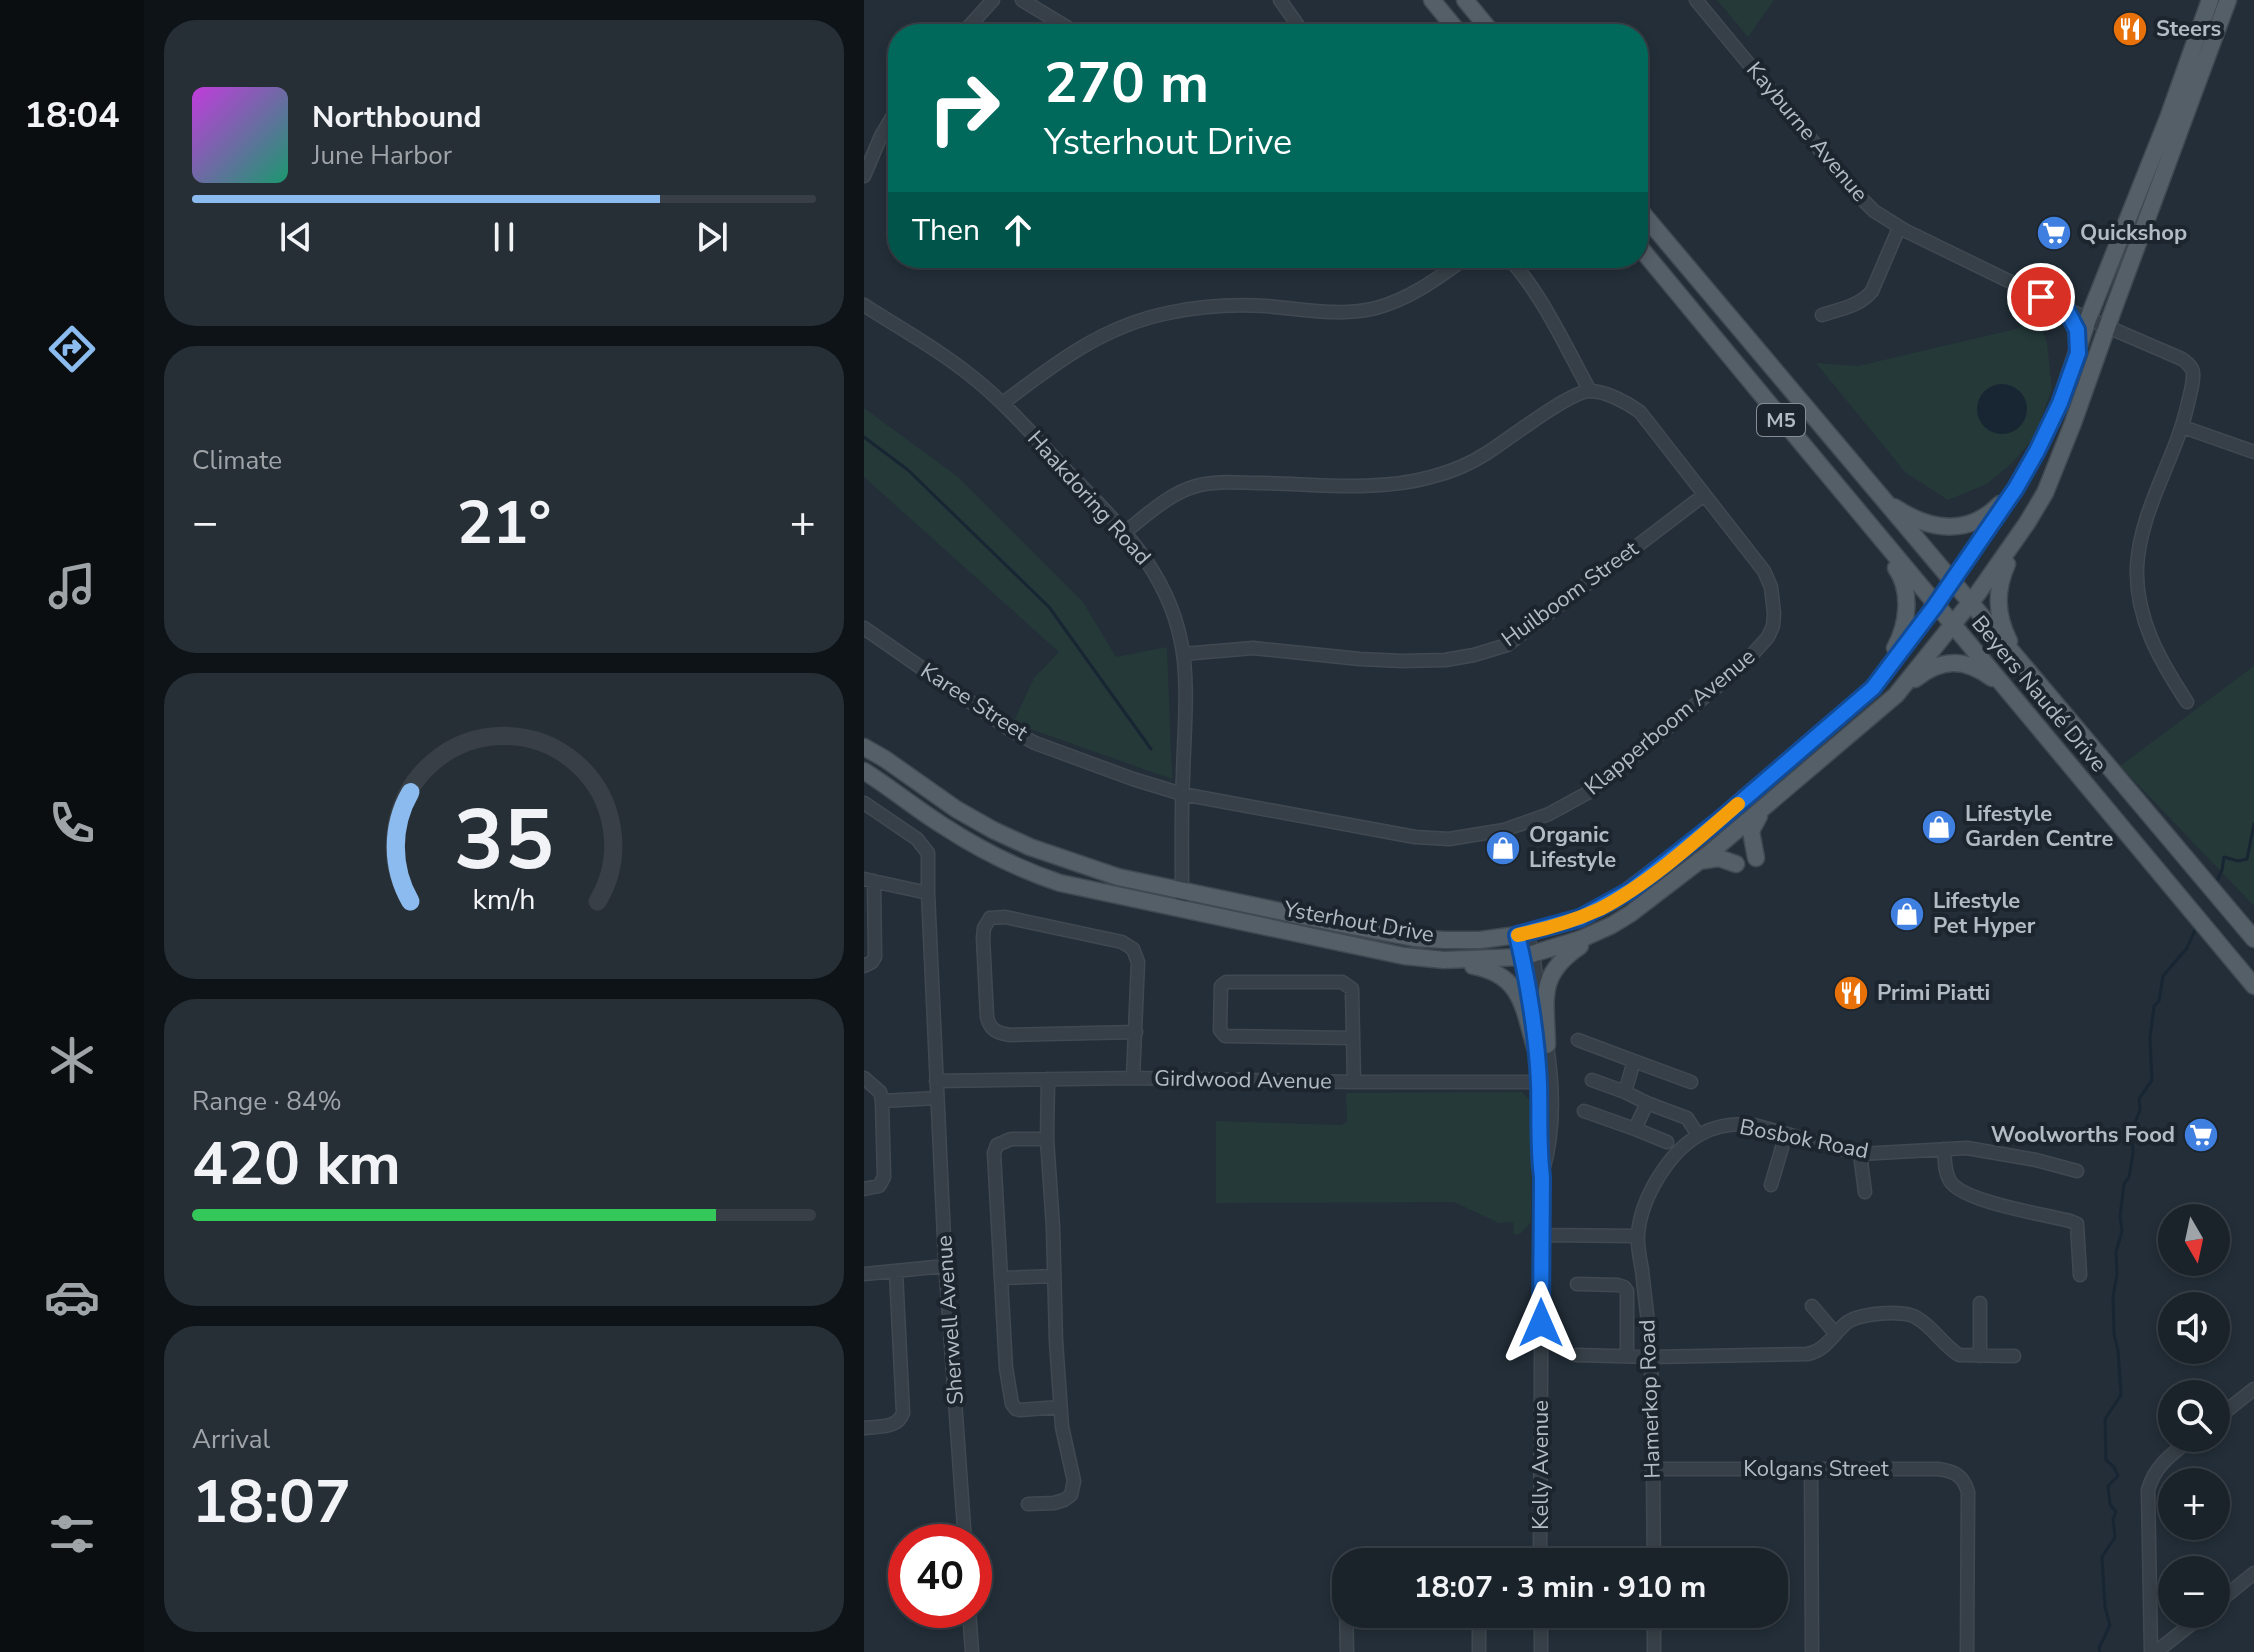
<!DOCTYPE html>
<html lang="en">
<head>
<meta charset="utf-8">
<style>
  :root { --surface:#1a222a; --page:#272f36; --text:#f1f3f6; --muted:#9fa4a8; --line:#383f47; --accent:#8cbcef }
  body { margin:0; font-family:"Nunito Sans",sans-serif; background:var(--page); color:var(--text); height:100vh; display:flex; flex-direction:column; font-size:30px; white-space:nowrap }
  * { box-sizing:border-box; margin:0 }
  p { font-size:26px; color:var(--muted) }
  .icon { flex:none; width:44px; height:44px; fill:none; stroke:currentColor; stroke-width:2; stroke-linecap:round; stroke-linejoin:round }
  .map { position:relative; flex:1; overflow:hidden }
  .drawer { display:flex; flex-direction:column; gap:20px; padding:20px; background:#0e1317; width:720px }
  .drawer>* { flex:none }
  .hud { position:absolute; left:24px; top:24px; width:760px; height:244px; border-radius:32px; box-shadow:0 4px 12px #0003,0 0 0 2px var(--line); background:#00695c; color:#fff; overflow:hidden }
  .needle { width:52px; rotate:171deg }
  .controls { position:absolute; left:1294px; top:1204px; display:grid; gap:16px }
  .controls a { display:grid; place-items:center; width:72px; height:72px; border-radius:50%; background:var(--surface); box-shadow:0 4px 12px #0003,0 0 0 2px var(--line); font-size:40px }
  .speed { position:absolute; left:24px; top:1524px; display:flex; gap:16px; font-size:40px; font-weight:700; text-align:center }
  .speed>* { display:grid; place-content:center; width:104px; height:104px; border-radius:50%; background:var(--surface); box-shadow:0 4px 12px #0003,0 0 0 2px var(--line); line-height:1 }
  .speed .limit { border:12px solid #d22; background:#fff; color:#111 }
  .pin { position:absolute; display:grid; place-items:center; width:68px; height:68px; color:#fff; margin:-34px; border:4px solid #fff; border-radius:50%; box-shadow:0 2px 8px #0007 }
  .me { position:absolute; width:88px; margin:-44px; rotate:0deg; stroke-linejoin:round; filter:drop-shadow(0 0 6px #0008) }
  .turn { display:flex; align-items:center; gap:28px; height:168px; padding:0 24px; font-size:36px }
  .turn .icon { width:104px; height:104px; stroke-width:2.5 }
  .turn b { display:block; font-size:56px; line-height:68px }
  .then { display:flex; align-items:center; height:76px; padding:0 24px; background:#0003; gap:16px; font-size:30px }
  .big { font-size:60px; font-weight:700; line-height:1.1 }
  .drawer .widget { flex:1; display:flex; flex-direction:column; justify-content:center; gap:12px; min-width:0; padding:0 28px; border-radius:32px; background:var(--page) }
  .drawer .dial { align-items:center; gap:0 }
  .dial svg { height:208px; overflow:visible; fill:none; stroke:var(--line); stroke-width:7; stroke-linecap:round; text-anchor:middle }
  .dial text { fill:var(--text); stroke:none }
  .song { display:flex; align-items:center; gap:24px }
  .cover { width:96px; height:96px; border-radius:12px; background:linear-gradient(135deg,hsl(290 70% 55%),hsl(160 70% 35%)) }
  .played { height:8px; border-radius:4px; background:linear-gradient(90deg,var(--accent) 75%,var(--line) 75%) }
  .keys { display:flex; justify-content:space-around; direction:ltr }
  .heat { display:flex; justify-content:space-between; align-items:center; font-size:44px; direction:ltr }
  .charge { height:12px; border-radius:6px; background:linear-gradient(90deg,#34c759 84%,var(--line) 0) }
  .trip { position:absolute; left:468px; top:1548px; width:456px; height:80px; border-radius:32px; background:var(--surface); box-shadow:0 4px 12px #0003,0 0 0 2px var(--line); font-weight:700; line-height:80px; text-align:center }
  main { display:flex; flex:1; min-height:0 }
  .dock { display:flex; flex-direction:column; width:144px; justify-content:space-around; align-items:center; background:#0a0e11; color:var(--muted) }
  .dock .icon { width:56px; height:56px }
  .dock .current { color:var(--accent) }
  .dock b { font-size:36px; color:var(--text) }
  .map>svg:first-child { display:block }
  .green { fill:#253939 }
  .water { fill:#182634 }
  .lines { fill:none; stroke-linecap:round; stroke-linejoin:round }
  .stream { stroke:#182634; stroke-width:3 }
  .minor-casing { stroke:#404951; stroke-width:15 }
  .major-casing { stroke:#404951; stroke-width:19 }
  .minor { stroke:#374048; stroke-width:12 }
  .major { stroke:#555f68; stroke-width:16 }
  .route-casing { stroke:#114b97; stroke-width:20 }
  .route { stroke:#1a73e8; stroke-width:14 }
  .slow { stroke:#f59e0b; stroke-width:14 }
  .labels { text-anchor:middle; dominant-baseline:central; stroke-width:8; stroke-linejoin:round; paint-order:stroke }
  .shield { fill:#1c252d; stroke:#858e97; stroke-width:2 }
  .shield-label { font-size:20px; font-weight:bold; fill:#b2bbc4 }
  .poi-label { font-size:22px; font-weight:bold; fill:#b2bbc4; stroke:#1c252d; text-anchor:start }
  .street-label { font-size:22px; fill:#b2bbc4; stroke:#1c252d }
</style>
</head>
<body>
<main>
<nav class="dock">
<b>18:04</b>
<svg class="icon current" aria-label="directions" viewBox="0 0 24 24"><path d="M12 3l9 9-9 9-9-9zM9 14v-3h6M13 9l2 2-2 2"/></svg>
<svg class="icon" aria-label="music" viewBox="0 0 24 24"><path d="M9 18V5l10-2v13"/><circle cx="6" cy="18" r="3"/><circle cx="16" cy="16" r="3"/></svg>
<svg class="icon" aria-label="phone" viewBox="0 0 24 24"><path d="M5 4h4l2 5-3 2q2 4 5 5l2-3 5 2v4C11 20 4 13 5 4z"/></svg>
<svg class="icon" aria-label="climate" viewBox="0 0 24 24"><path d="M12 3v18M4 7l16 10M4 17L20 7"/></svg>
<svg class="icon" aria-label="car" viewBox="0 0 24 24"><path d="M5 17H2v-5l4-1 3-4h7l3 4 3 1v5h-3M9 17h6M6 11h13"/><circle cx="7" cy="17" r="2"/><circle cx="17" cy="17" r="2"/></svg>
<svg class="icon" aria-label="filters" viewBox="0 0 24 24"><path d="M4 7h16M4 17h16"/><circle cx="9" cy="7" r="2"/><circle cx="15" cy="17" r="2"/></svg>
</nav>
<section class="drawer">
<div class="widget">
<div class="song"><i class="cover"></i><div><b>Northbound</b><p>June Harbor</p></div></div>
<div class="played"></div>
<div class="keys"><svg class="icon" aria-label="previous" viewBox="0 0 24 24"><path d="M18 5L8 12l10 7zM5 5v14"/></svg><svg class="icon" aria-label="pause" viewBox="0 0 24 24"><path d="M8 5v14M16 5v14"/></svg><svg class="icon" aria-label="next" viewBox="0 0 24 24"><path d="M6 5l10 7-10 7zM19 5v14"/></svg></div>
</div>
<div class="widget"><p>Climate</p>
<div class="heat"><a>−</a><b class="big">21°</b><a>+</a></div>
</div>
<div class="widget dial"><svg viewBox="0 0 100 80">
<path d="M14 69A42 42 0 1 1 86 69"/>
<path d="M14 69A42 42 0 0 1 14 27" stroke="#8cbcef"/>
<text x="50" y="56" font-size="32" font-weight="700">35</text>
<text x="50" y="72" font-size="11">km/h</text>
</svg></div>
<div class="widget"><p>Range · 84%</p><b class="big">420 km</b><div class="charge"></div></div>
<div class="widget"><p>Arrival</p><b class="big">18:07</b></div>
</section>
<div class="map">
<svg width="1390" height="1652" viewBox="0 0 1390 1652">
  <rect width="100%" height="100%" fill="#232e38"/>
  <path class="green" d="M853 0H910L884 37Z
    M1163 310 1172 313 1183 343 1188 389 1170 438 1149 462 1123 484 1084 500 1042 473 952 363 994 366 1156 328Z
    M0 408 94 477 219 602 252 657 303 647 308 779 149 723 170 678 195 652 0 477Z
    M1390 666V906L1256 766Z
    M658 1092 668 1103 667 1222 656 1234 650 1235 649 1222 635 1223 590 1202 352 1203V1121L477 1125 483 1122 482 1093Z"/>
  <path class="water" d="M1113 409a25 25 0 1 1 50 0a25 25 0 1 1-50 0Z"/>
  <g class="lines">
    <path class="stream" d="M0 437 44 470 185 607 287 749
      M1352 883 1358 870 1360 857 1374 861 1383 859 1390 824
      M1236 1652 1235 1648 1246 1625 1241 1607 1238 1557 1251 1537 1249 1519 1252 1512 1246 1504 1244 1486 1254 1476 1250 1467 1242 1460 1241 1419 1257 1395 1254 1350 1250 1334 1249 1296 1253 1275 1252 1252 1258 1231 1256 1216 1260 1184 1265 1177 1269 1153 1268 1130 1276 1110 1275 1099 1288 1080 1286 1038 1290 1006 1295 1001 1299 976 1323 948 1331 930"/>
    <g class="minor-casing">
      <path id="minor" d="M158 0 214 34
        M416 0 440 34
        M832 0 989 190 1010 211 1042 231 1202 309 1318 359C1323 363 1328 366 1329 373 1330 382 1326 394 1324 403 1312 459 1276 509 1273 567 1271 618 1296 661 1323 702
        M98 34 129 0
        M0 176 17 136 34 107
        M645 258C681 299 700 344 726 391
        M0 305C37 329 77 351 111 379 143 405 169 435 197 465 247 517 300 564 316 637 326 678 320 733 319 776 317 817 318 857 318 898
        M958 315C976 309 996 306 1008 291L1035 228
        M139 403C190 364 239 326 304 313 336 306 369 304 402 306 438 309 476 317 512 308 546 299 574 278 602 258
        M1319 427 1390 452
        M0 628 148 731 171 743 269 779 318 794 551 837 585 839 640 830 685 814 727 791 878 666 904 637 909 626 910 613 907 587 900 571 776 412C764 403 742 391 726 391 704 392 644 440 623 453 606 464 587 472 567 477 513 492 454 484 398 483 376 483 353 480 332 486 304 494 283 515 261 532
        M319 654 389 648 496 659 538 661 581 660 610 655 643 645 840 495
        M0 803 53 839 64 853V893L81 1260 101 1542
        M0 879 64 893
        M663 933 669 955 677 1005
        M653 935 660 964 666 1012
        M0 966 8 962 11 957 10 881
        M489 1038 361 1036 356 1030 357 986 362 982H478L488 989 490 1082
        M714 1040 770 1061
        M670 1042C676 1087 673 1132 678 1177L676 1562
        M0 1078 16 1092 18 1101 73 1098
        M269 1078 274 962 269 949 258 942 141 917 126 918 120 928 119 938 123 1017C126 1030 133 1033 146 1035L272 1032
        M728 1080 761 1092 783 1103 823 1118 834 1135
        M72 1081 269 1078 490 1082H687
        M761 1092 770 1061 827 1082
        M720 1111 771 1129 783 1103
        M771 1129 803 1142
        M183 1139H147L133 1145 130 1153 142 1368 148 1404 152 1409 156 1410 196 1407
        M1080 1149C1081 1159 1080 1171 1086 1181 1099 1202 1179 1214 1206 1221L1213 1224 1216 1275
        M996 1154 1001 1192
        M679 1171C691 1130 689 1081 682 1039
        M907 1185 922 1134
        M0 1189 15 1186 20 1177 18 1101
        M678 1235 774 1236
        M0 1274 81 1266
        M138 1278 190 1276
        M713 1284 754 1285 760 1287 763 1291V1356
        M948 1306 971 1333
        M713 1355 787 1357 943 1354C961 1351 969 1335 981 1324 993 1313 1040 1309 1053 1318 1069 1327 1079 1345 1095 1355L1150 1356
        M1116 1356V1303
        M1352 1419 1390 1389
        M0 1428C15 1426 33 1429 39 1413L32 1272
        M789 1469H1074C1090 1471 1099 1475 1104 1492L1103 1652
        M947 1469 948 1652
        M164 1504 190 1503 200 1500 207 1495 210 1481 198 1427 192 1341 189 1227 183 1139 184 1079
        M790 1562C789 1495 789 1428 787 1361 786 1331 781 1300 778 1270 776 1259 773 1246 774 1234 777 1198 805 1151 837 1134 853 1125 872 1123 890 1125L996 1154 1103 1148 1172 1160 1213 1171
        M1352 1604 1390 1573
        M482 1606 483 1651
        M105 1610 108 1652
        M615 1614V1652
        M677 1614V1652
        M790 1614V1652
        M1287 1652 1284 1490C1291 1465 1308 1454 1328 1438
        M1292 1652 1340 1614"/>
    </g>
    <g class="major-casing">
      <path id="major" d="M568 0 596 34
        M601 0 629 34
        M774 208 1390 939
        M774 245C978 493 1184 739 1390 986
        M1202 309 1212 325 1214 344
        M1030 507C1065 530 1104 537 1136 504
        M1143 564C1131 591 1132 615 1145 641
        M1031 648C1044 624 1048 591 1032 568
        M1051 679C1078 658 1100 658 1128 678
        M0 747 21 759 92 809 129 830 166 847 254 877 472 923 550 938 580 940H616L653 935 693 925 716 918 753 899 835 837 1009 688 1071 606 1152 488 1173 451 1196 403 1224 319 1304 118 1346 0
        M0 771C27 788 51 808 78 825 116 850 154 869 196 883L540 956 580 960 658 957 717 939 748 925 766 914 847 852 1032 695 1114 593 1163 523 1181 493 1209 423 1248 313 1364 0
        M892 858 887 831 895 816
        M835 861 855 858 872 864
        M609 966C658 975 659 1007 671 1047
        M683 1045C682 998 673 975 716 946"/>
    </g>
    <use href="#minor" class="minor"/>
    <use href="#major" class="major"/>
  </g>
  <g class="lines">
    <g class="route-casing">
      <path id="route" d="M677 1323 678 1177C674 1146 676 1115 675 1083 673 1038 664 980 653 935L716 918 767 890 858 818 1009 688 1071 606 1152 488 1173 451 1196 403 1214 353 1213 330 1202 309 1177 297"/>
    </g>
    <use href="#route" class="route"/>
    <path class="slow" d="M654 935C682 929 710 921 736 909 783 885 834 839 874 804"/>
  </g>
  <defs>
    <g id="restaurant-disc" transform="scale(1.8)"><circle r="9.5" fill="#e8710a" stroke="#1c252d"/><path d="M-5-6h1v4h1v-4h1v4h1v-4h1v5L-1.5 .5V6h-2V.5L-5-1ZM5-6V6H3V1.5H1.5Q1.5-4 5-6Z" fill="#fff"/></g>
    <g id="supermarket-disc" transform="scale(1.8)"><circle r="9.5" fill="#3f7fe0" stroke="#1c252d"/><path d="M-6-5.5h2.5l.6 2H6L4.5 2H-2.5L-4.4-4H-6ZM-1.5 3.2a1.3 1.3 0 1 0 .1 0ZM3 3.2a1.3 1.3 0 1 0 .1 0Z" fill="#fff"/></g>
    <g id="shop-disc" transform="scale(1.8)"><circle r="9.5" fill="#3f7fe0" stroke="#1c252d"/><path d="M-5-2.5h2.3a2.7 3.5 0 0 1 5.4 0H5L5.5 6h-11ZM-1.5-2.5h3a1.5 2.3 0 0 0-3 0Z" fill="#fff"/></g>
  </defs>
  <g fill-rule="evenodd">
    <use href="#restaurant-disc" x="1266" y="29"/>
    <use href="#supermarket-disc" x="1190" y="233"/>
    <use href="#shop-disc" x="1075" y="827"/>
    <use href="#shop-disc" x="639" y="848"/>
    <use href="#shop-disc" x="1043" y="914"/>
    <use href="#restaurant-disc" x="987" y="993"/>
    <use href="#supermarket-disc" x="1337" y="1135"/>
  </g>
  <g class="labels">
    <rect class="shield" x="893" y="404" width="48" height="32" rx="6"/>
    <g class="shield-label">
      <text x="917" y="420">M5</text>
    </g>
    <g class="poi-label">
      <text x="1292" y="29">Steers</text>
      <text x="1216" y="233">Quickshop</text>
      <text x="1101" y="814">Lifestyle<tspan x="1101" dy="25">Garden Centre</tspan></text>
      <text x="665" y="835">Organic<tspan x="665" dy="25">Lifestyle</tspan></text>
      <text x="1069" y="901">Lifestyle<tspan x="1069" dy="25">Pet Hyper</tspan></text>
      <text x="1013" y="993">Primi Piatti</text>
      <text x="1311" y="1135" text-anchor="end">Woolworths Food</text>
    </g>
    <g class="street-label">
      <text transform="translate(943 132) rotate(50)">Kayburne Avenue</text>
      <text transform="translate(225 498) rotate(48)">Haakdoring Road</text>
      <text transform="translate(706 594) rotate(-36)">Huilboom Street</text>
      <text transform="translate(1175 694) rotate(50)">Beyers Naudé Drive</text>
      <text transform="translate(110 702) rotate(33)">Karee Street</text>
      <text transform="translate(806 722) rotate(-40)">Klapperboom Avenue</text>
      <text transform="translate(495 922) rotate(10)">Ysterhout Drive</text>
      <text transform="translate(379 1080) rotate(1)">Girdwood Avenue</text>
      <text transform="translate(940 1139) rotate(11)">Bosbok Road</text>
      <text transform="translate(86 1320) rotate(-94)">Sherwell Avenue</text>
      <text transform="translate(786 1399) rotate(-92)">Hamerkop Road</text>
      <text transform="translate(677 1465) rotate(-90)">Kelly Avenue</text>
      <text x="952" y="1469">Kolgans Street</text>
    </g>
  </g>
</svg>
<div class="controls">
<a><svg class="needle" viewBox="-14 -14 28 28"><path d="M0-13l5 13h-10z" fill="#e53935"/><path d="M0 13l5-13h-10z" fill="#9fa4a8"/></svg></a>
<a><svg class="icon" aria-label="sound" viewBox="0 0 24 24"><path d="M4 9h4l5-4v14l-5-4H4zM17 9q2 3 0 6"/></svg></a>
<a><svg class="icon" aria-label="search" viewBox="0 0 24 24"><circle cx="10" cy="10" r="6"/><path d="M15 15l6 6"/></svg></a>
<a>+</a>
<a>−</a>
</div>
<div class="speed"><div class="limit">40</div></div>
<div class="pin" style="left:1177px;top:297px;background:#d93025"><svg class="icon" aria-label="arrive" viewBox="0 0 24 24"><path d="M6 21V4h12l-3 4 3 4H6"/></svg></div>
<svg class="me" style="left:677px;top:1323px" viewBox="-20 -20 40 40"><path d="M0-17L14 15 0 8-14 15z" fill="#1a73e8" stroke="#fff" stroke-width="4"/></svg>
<div class="trip">18:07 · 3 min · 910 m</div>
<div class="hud">
<div class="turn"><svg class="icon" aria-label="right" viewBox="0 0 24 24"><path d="M7 20v-9h11M14 6l5 5-5 5"/></svg><div><b>270 m</b>Ysterhout Drive</div></div>
<div class="then">Then<svg class="icon" aria-label="ahead" viewBox="0 0 24 24"><path d="M12 20V5M6 11l6-6 6 6"/></svg></div>
</div>
</div>
</main>
</body>
</html>
